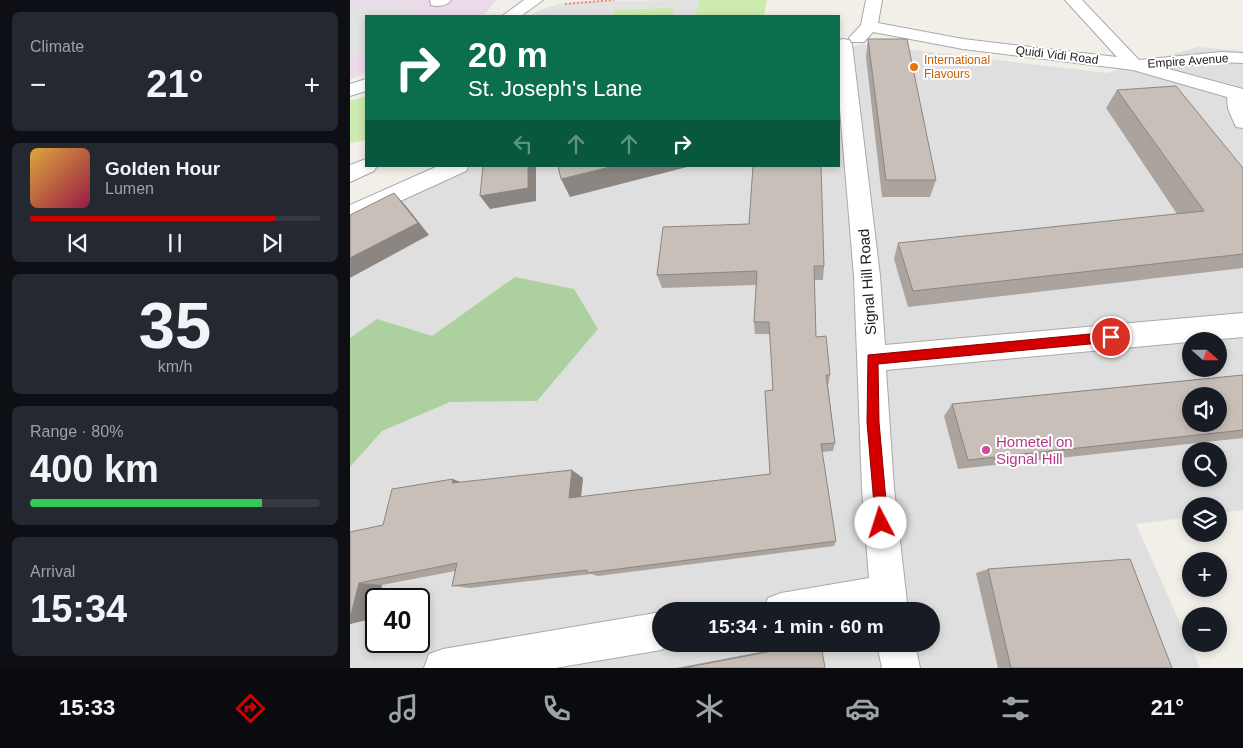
<!DOCTYPE html>
<html lang="en">
<head>
<meta charset="utf-8">
<style>
  :root { --surface:#171b24; --page:#242831; --text:#f1f3f6; --muted:#9ea1a6; --line:#363941; --accent:#d40000 }
  body { margin:0; font-family:Helvetica,sans-serif; background:var(--page); color:var(--text); height:100vh; display:flex; flex-direction:column; font-size:19px; white-space:nowrap }
  * { box-sizing:border-box; margin:0 }
  p { font-size:16px; color:var(--muted) }
  .icon { flex:none; width:28px; height:28px; fill:none; stroke:currentColor; stroke-width:2; stroke-linecap:round; stroke-linejoin:round }
  .map { position:relative; flex:1; overflow:hidden }
  .sheet { display:flex; flex-direction:column; gap:12px; padding:12px; background:#0d0f14; width:350px }
  .sheet>* { flex:none }
  .hud { position:absolute; left:15px; top:15px; width:475px; height:152px; border-radius:0px; box-shadow:0 2px 8px #0003; background:#0b6e4f; color:#fff; overflow:hidden }
  .needle { width:32px; rotate:111deg }
  .controls { position:absolute; left:832px; top:332px; display:grid; gap:10px }
  .controls a { display:grid; place-items:center; width:45px; height:45px; border-radius:50%; background:var(--surface); box-shadow:0 2px 8px #0003; font-size:25px }
  .speed { position:absolute; left:15px; top:588px; display:flex; gap:10px; font-size:25px; font-weight:700; text-align:center }
  .speed>* { display:grid; place-content:center; width:65px; height:65px; border-radius:50%; background:var(--surface); box-shadow:0 2px 8px #0003; line-height:1 }
  .speed .limit { border:2px solid #111; border-radius:8px; background:#fff; color:#111 }
  .pin { position:absolute; display:grid; place-items:center; width:42px; height:42px; color:#fff; margin:-21px; border:2px solid #fff; border-radius:50%; box-shadow:0 1px 5px #0007 }
  .me { position:absolute; width:55px; margin:-28px; rotate:355deg; stroke-linejoin:round; filter:drop-shadow(0 0 4px #0008) }
  .turn { display:flex; align-items:center; gap:18px; height:105px; padding:0 20px; font-size:22px }
  .turn .icon { width:65px; height:65px; stroke-width:2.5 }
  .turn b { display:block; font-size:35px; line-height:42px }
  .lanes { display:flex; align-items:center; height:48px; padding:0 20px; background:#0003; justify-content:center; gap:25px; direction:ltr }
  .lanes .off { opacity:.35 }
  .big { font-size:38px; font-weight:600; line-height:1.1 }
  .sheet .widget { flex:1; display:flex; flex-direction:column; justify-content:center; gap:8px; min-width:0; padding:0 18px; border-radius:8px; background:var(--page) }
  .sheet .dial { align-items:center; gap:0 }
  .dial b { font-size:65px; line-height:1 }
  .song { display:flex; align-items:center; gap:15px }
  .cover { width:60px; height:60px; border-radius:8px; background:linear-gradient(135deg,hsl(40 70% 55%),hsl(340 70% 35%)) }
  .played { height:5px; border-radius:2px; background:linear-gradient(90deg,var(--accent) 85%,var(--line) 85%) }
  .keys { display:flex; justify-content:space-around; direction:ltr }
  .heat { display:flex; justify-content:space-between; align-items:center; font-size:28px; direction:ltr }
  .charge { height:8px; border-radius:4px; background:linear-gradient(90deg,#34c759 80%,var(--line) 0) }
  .trip { position:absolute; left:302px; top:602px; width:288px; height:50px; border-radius:25px; background:var(--surface); box-shadow:0 2px 8px #0003; font-weight:600; line-height:50px; text-align:center }
  .tab-bar { display:flex; height:80px; justify-content:space-around; align-items:center; background:#090b0e; color:var(--muted) }
  .tab-bar .icon { width:35px; height:35px }
  .tab-bar .active { color:var(--accent) }
  .tab-bar b { font-size:22px; color:var(--text) }
  main { display:flex; flex:1; min-height:0 }
  .map>svg:first-child { display:block }
  .residential { fill:#e0dfdf; fill-rule:evenodd }
  .industrial { fill:#ebdbe8 }
  .grass { fill:#cdebb0 }
  .forest { fill:#add19e }
  .parking { fill:#e2e2e2 }
  .lines { fill:none; stroke-linecap:round; stroke-linejoin:round }
  .minor-casing { stroke:#a9a9a9; stroke-width:2 }
  .path { stroke:#fa8072; stroke-width:2; stroke-dasharray:2 2; stroke-linecap:butt }
  .minor { fill:#fff; fill-rule:evenodd }
  .wall { fill:#aba49e }
  .shaded-wall { fill:#8b8681 }
  .building { fill:#c7bfb8; stroke:#8b8681; fill-rule:evenodd }
  .route { fill:#d40000; stroke:#8a0000 }
  .food-dot { fill:#e8710a; stroke:#fff; stroke-width:2 }
  .hotel-dot { fill:#d1479c; stroke:#fff; stroke-width:2 }
  .labels { text-anchor:middle; dominant-baseline:central; stroke-width:4; stroke-linejoin:round; paint-order:stroke }
  .far-street-label { font-size:12px; fill:#222; stroke:#fff }
  .far-food-label { font-size:12px; fill:#c56008; stroke:#fff; text-anchor:start }
  .street-label { font-size:15px; fill:#222; stroke:#fff }
  .hotel-label { font-size:15px; fill:#b23c85; stroke:#fff; text-anchor:start }
</style>
</head>
<body>
<main>
<section class="sheet">
<div class="widget"><p>Climate</p>
<div class="heat"><a>−</a><b class="big">21°</b><a>+</a></div>
</div>
<div class="widget">
<div class="song"><i class="cover"></i><div><b>Golden Hour</b><p>Lumen</p></div></div>
<div class="played"></div>
<div class="keys"><svg class="icon" aria-label="previous" viewBox="0 0 24 24"><path d="M18 5L8 12l10 7zM5 5v14"/></svg><svg class="icon" aria-label="pause" viewBox="0 0 24 24"><path d="M8 5v14M16 5v14"/></svg><svg class="icon" aria-label="next" viewBox="0 0 24 24"><path d="M6 5l10 7-10 7zM19 5v14"/></svg></div>
</div>
<div class="widget dial"><b>35</b><p>km/h</p></div>
<div class="widget"><p>Range · 80%</p><b class="big">400 km</b><div class="charge"></div></div>
<div class="widget"><p>Arrival</p><b class="big">15:34</b></div>
</section>
<div class="map">
<svg width="893" height="668" viewBox="0 0 893 668">
  <rect width="100%" height="100%" fill="#f2efe9"/>
  <path class="residential" d="M513 44 757 73 848 47 893 51V510L869 513V506H841V517L786 524 850 668H0V225L124 166H489V50ZM841 341H869V369H841ZM841 396H869V424H841ZM841 451H869V479H841ZM26 599H69V641H26ZM311 611H581V644H311Z"/>
  <path class="industrial" d="M0 0H147L133 16H16V73L0 79Z"/>
  <path class="grass" d="M349 0H417L414 16H345Z
    M325 7 322 16H263L264 10Z
    M16 96V140L0 143V101Z"/>
  <path class="forest" d="M165 277 224 289 248 329 187 401 100 402 32 431 0 467V338L27 319 82 336Z"/>
  <path class="parking" d="M349 0 345 16H322L324 7 264 10 263 16H179L192 9 210 4 237 1Z
    M43 5 67 16H16V50L0 56V6Z"/>
  <g class="lines">
    <g class="minor-casing">
      <path id="minor" d="M80 0H101C97 6 88 7 81 5Z
        M174 0H193L171 16H152Z
        M516 0H532L528 23 613 39 767 57 715 0H732L789 60 871 52 893 53V63L871 62 815 68 893 89V128L886 127 878 109 877 97 783 70 613 49 523 32 514 42H502L499 38 511 25Z
        M493 39 499 40 502 44 530 276 535 345 893 313V337L536 370 544 488 558 611H413L418 598 431 593 519 578 512 488 504 276 489 97V40Z
        M16 79V91L0 96V84Z
        M16 159V166H27L24 171 0 182V165Z
        M88 166H119L116 171 0 224V205Z
        M311 612V644H324L311 650 205 668H74L79 654 93 649Z
        M527 644H565L570 668H532Z"/>
    </g>
    <path class="path" d="M215 4 264 0"/>
    <use href="#minor" class="minor"/>
  </g>
  <path class="wall" d="M518 39 586 180 580 197H532L516 57Z
    M767 90 893 168V268L558 307 544 259 548 243 827 214 756 108Z
    M313 227 474 266 473 280H464L466 337 480 375 478 386 485 443 483 451 472 452 486 541 484 546 248 576 241 574 120 588 102 586 105 571 32 585 26 599V613L25 618 0 624V532L33 525 110 482 233 478 231 497 420 474 423 390 420 334H405L404 322 406 285 312 288 307 275Z
    M893 375V438L608 469 594 416 602 404Z
    M638 569 822 668H648L626 573Z
    M453 644H471L475 668H326Z"/>
  <path class="shaded-wall" d="M178 166H186V201L140 209 130 196Z
    M264 166H341L220 197 211 179Z
    M44 193 56 206 79 235 0 278V258Z
    M222 470 233 478 230 505 219 498Z
    M103 479 120 486 102 483Z
    M9 583 32 585 29 599H26V613L25 618 0 624V618Z"/>
  <path class="building" d="M518 39H557L586 180H536Z
    M826 86 893 168V254L563 291 548 243 854 211 767 90Z
    M133 166H178V188L130 196Z
    M208 166H264L211 179Z
    M403 166H471L474 266H464L466 337 476 336 480 375H476L485 443 471 444 486 541 237 573V570L102 586 107 563 9 583 0 618V532L33 525 42 489 103 479 102 483 222 470 219 498 420 474 415 391 423 390 419 322H404L407 271 307 275 313 227 399 224Z
    M44 193 68 223 0 258V215Z
    M893 375V430L618 460 602 404ZM841 396H869V424H841Z
    M780 559 822 668H661L638 569Z
    M459 644H471L475 668H333Z"/>
  <path class="route" d="M761 332 767 337 761 342 528 364 529 422 538 523 536 528 531 530 526 528 517 422 518 355Z"/>
  <circle class="food-dot" cx="564" cy="67" r="5"/>
  <circle class="hotel-dot" cx="636" cy="450" r="5"/>
  <g class="labels">
    <g class="far-street-label">
      <text transform="translate(707 55) rotate(7)">Quidi Vidi Road</text>
      <text transform="translate(838 61) rotate(-4)">Empire Avenue</text>
    </g>
    <g class="far-food-label">
      <text x="574" y="60">International<tspan x="574" dy="14">Flavours</tspan></text>
    </g>
    <g class="street-label">
      <text transform="translate(517 282) rotate(-94)">Signal Hill Road</text>
    </g>
    <g class="hotel-label">
      <text x="646" y="441">Hometel on<tspan x="646" dy="17">Signal Hill</tspan></text>
    </g>
  </g>
</svg>
<div class="controls">
<a><svg class="needle" viewBox="-14 -14 28 28"><path d="M0-13l5 13h-10z" fill="#e53935"/><path d="M0 13l5-13h-10z" fill="#9ea1a6"/></svg></a>
<a><svg class="icon" aria-label="sound" viewBox="0 0 24 24"><path d="M4 9h4l5-4v14l-5-4H4zM17 9q2 3 0 6"/></svg></a>
<a><svg class="icon" aria-label="search" viewBox="0 0 24 24"><circle cx="10" cy="10" r="6"/><path d="M15 15l6 6"/></svg></a>
<a><svg class="icon" aria-label="layers" viewBox="0 0 24 24"><path d="M12 4l9 5-9 5-9-5zM3 14l9 5 9-5"/></svg></a>
<a>+</a>
<a>−</a>
</div>
<div class="speed"><div class="limit">40</div></div>
<div class="pin" style="left:761px;top:337px;background:#d93025"><svg class="icon" aria-label="arrive" viewBox="0 0 24 24"><path d="M6 21V4h12l-3 4 3 4H6"/></svg></div>
<svg class="me" style="left:531px;top:523px" viewBox="-20 -20 40 40"><circle r="19" fill="#fff"/><path d="M0-13L10 11 0 6-10 11z" fill="#d40000"/></svg>
<div class="trip">15:34 · 1 min · 60 m</div>
<div class="hud">
<div class="turn"><svg class="icon" aria-label="right" viewBox="0 0 24 24"><path d="M7 20v-9h11M14 6l5 5-5 5"/></svg><div><b>20 m</b>St. Joseph's Lane</div></div>
<div class="lanes"><svg class="icon off" aria-label="left" viewBox="0 0 24 24"><path d="M17 20v-9H6M10 6l-5 5 5 5"/></svg><svg class="icon off" aria-label="ahead" viewBox="0 0 24 24"><path d="M12 20V5M6 11l6-6 6 6"/></svg><svg class="icon off" aria-label="ahead" viewBox="0 0 24 24"><path d="M12 20V5M6 11l6-6 6 6"/></svg><svg class="icon" aria-label="right" viewBox="0 0 24 24"><path d="M7 20v-9h11M14 6l5 5-5 5"/></svg></div>
</div>
</div>
</main>
<nav class="tab-bar">
<b>15:33</b>
<svg class="icon active" aria-label="directions" viewBox="0 0 24 24"><path d="M12 3l9 9-9 9-9-9zM9 14v-3h6M13 9l2 2-2 2"/></svg>
<svg class="icon" aria-label="music" viewBox="0 0 24 24"><path d="M9 18V5l10-2v13"/><circle cx="6" cy="18" r="3"/><circle cx="16" cy="16" r="3"/></svg>
<svg class="icon" aria-label="phone" viewBox="0 0 24 24"><path d="M5 4h4l2 5-3 2q2 4 5 5l2-3 5 2v4C11 20 4 13 5 4z"/></svg>
<svg class="icon" aria-label="climate" viewBox="0 0 24 24"><path d="M12 3v18M4 7l16 10M4 17L20 7"/></svg>
<svg class="icon" aria-label="car" viewBox="0 0 24 24"><path d="M5 17H2v-5l4-1 3-4h7l3 4 3 1v5h-3M9 17h6M6 11h13"/><circle cx="7" cy="17" r="2"/><circle cx="17" cy="17" r="2"/></svg>
<svg class="icon" aria-label="filters" viewBox="0 0 24 24"><path d="M4 7h16M4 17h16"/><circle cx="9" cy="7" r="2"/><circle cx="15" cy="17" r="2"/></svg>
<b>21°</b>
</nav>
</body>
</html>
